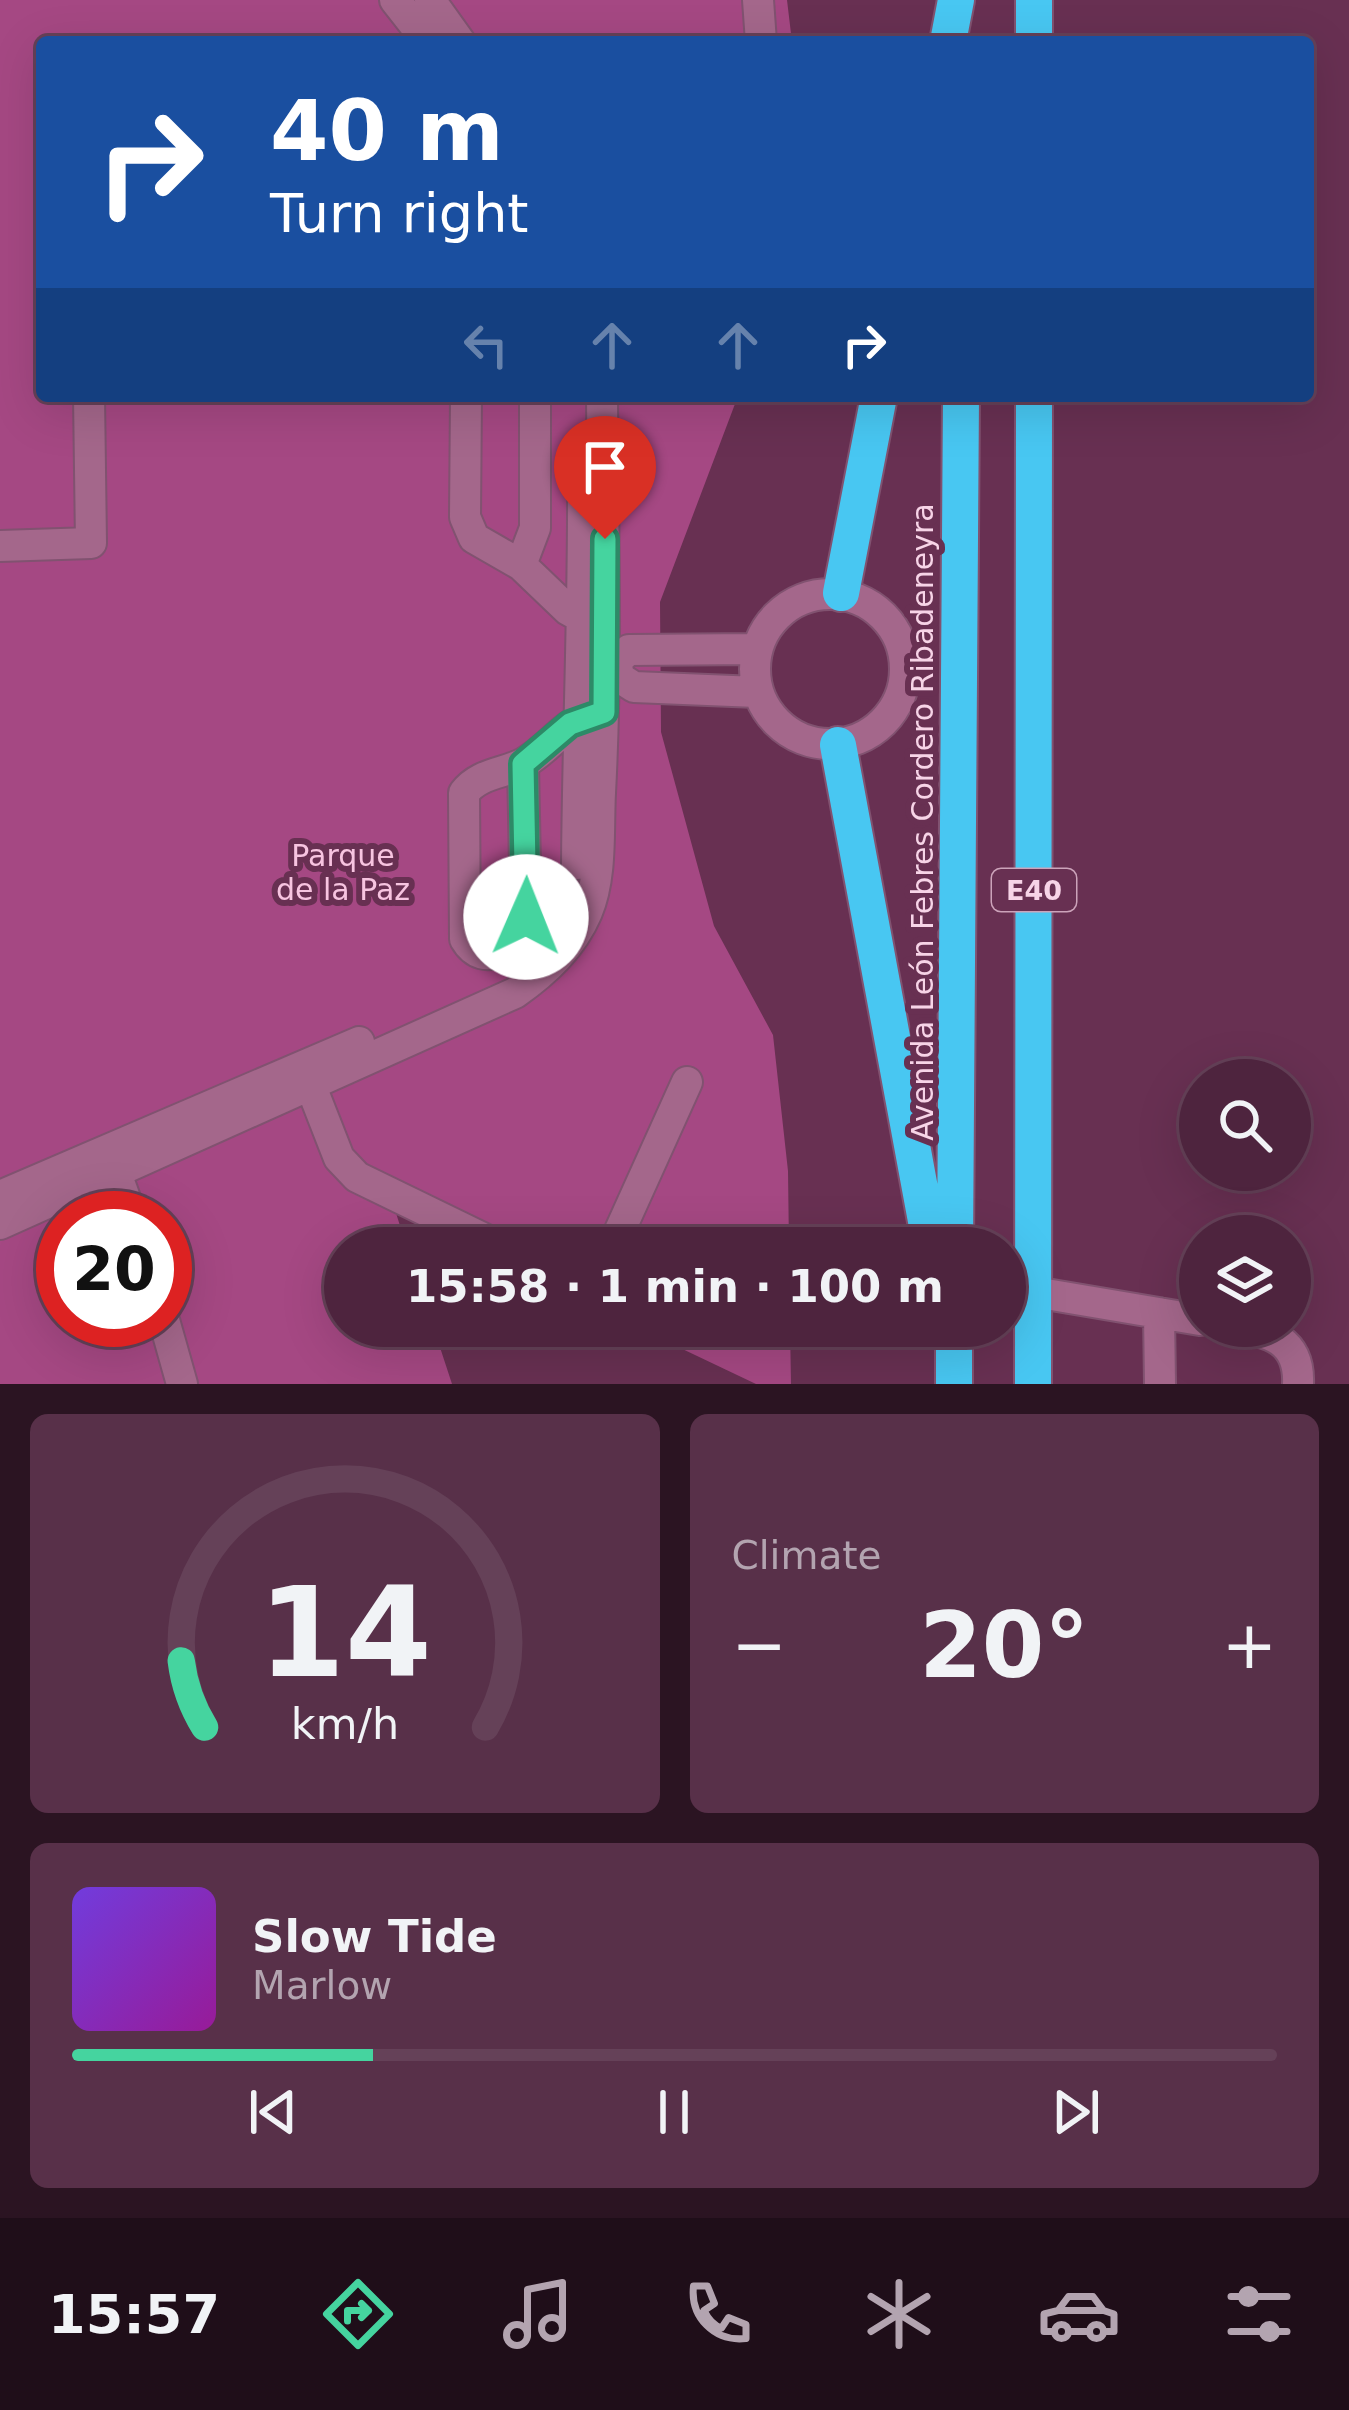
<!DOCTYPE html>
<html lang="en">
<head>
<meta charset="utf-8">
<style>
  :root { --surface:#4e243e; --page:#583049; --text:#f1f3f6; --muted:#b3a4b0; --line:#654158; --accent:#45d49f }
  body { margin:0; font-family:"DejaVu Sans",sans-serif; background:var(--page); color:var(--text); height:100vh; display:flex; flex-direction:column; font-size:45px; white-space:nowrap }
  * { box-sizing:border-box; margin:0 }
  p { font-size:39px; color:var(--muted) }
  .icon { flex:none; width:66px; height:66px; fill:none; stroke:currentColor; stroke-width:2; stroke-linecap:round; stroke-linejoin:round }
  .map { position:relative; height:1384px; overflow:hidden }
  .sheet { display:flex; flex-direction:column; gap:30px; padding:30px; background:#2b1422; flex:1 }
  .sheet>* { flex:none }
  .top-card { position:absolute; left:36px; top:36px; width:1278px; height:366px; border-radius:12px; box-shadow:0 12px 48px #0002,0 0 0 3px var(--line); background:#1a4fa0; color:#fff; overflow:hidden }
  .buttons { position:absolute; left:1179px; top:1059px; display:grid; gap:24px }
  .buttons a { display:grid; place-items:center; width:132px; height:132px; border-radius:50%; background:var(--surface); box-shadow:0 12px 48px #0002,0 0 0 3px var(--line); font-size:60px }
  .speed { position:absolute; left:36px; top:1191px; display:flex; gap:24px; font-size:60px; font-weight:700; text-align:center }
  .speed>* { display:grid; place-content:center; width:156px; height:156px; border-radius:50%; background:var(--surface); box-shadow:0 12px 48px #0002,0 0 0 3px var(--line); line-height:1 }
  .speed .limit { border:18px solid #d22; background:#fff; color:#111 }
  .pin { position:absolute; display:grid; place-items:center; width:102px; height:102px; color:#fff; margin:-123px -51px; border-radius:50% 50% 50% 0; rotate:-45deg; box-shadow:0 0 12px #0007 }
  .pin .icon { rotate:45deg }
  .me { position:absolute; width:132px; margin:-66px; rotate:1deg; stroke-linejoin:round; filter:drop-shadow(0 0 9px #0008) }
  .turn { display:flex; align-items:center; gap:42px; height:252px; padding:0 36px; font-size:54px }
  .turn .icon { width:156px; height:156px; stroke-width:2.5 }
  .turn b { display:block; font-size:84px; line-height:102px }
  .lanes { display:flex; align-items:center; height:114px; padding:0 36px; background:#0003; justify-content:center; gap:60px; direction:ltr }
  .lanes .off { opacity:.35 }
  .big { font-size:90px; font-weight:700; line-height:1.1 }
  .sheet .card { flex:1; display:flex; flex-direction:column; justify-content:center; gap:18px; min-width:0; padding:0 42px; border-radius:18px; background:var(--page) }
  .sheet .dial { align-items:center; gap:0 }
  .dial svg { height:312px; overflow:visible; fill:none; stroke:var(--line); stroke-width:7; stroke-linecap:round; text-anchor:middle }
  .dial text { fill:var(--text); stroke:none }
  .song { display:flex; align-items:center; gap:36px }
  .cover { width:144px; height:144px; border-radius:18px; background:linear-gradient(135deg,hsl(260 70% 55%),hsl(300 70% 35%)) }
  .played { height:12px; border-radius:6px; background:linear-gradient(90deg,var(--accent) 25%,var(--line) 25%) }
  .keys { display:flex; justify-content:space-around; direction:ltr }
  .heat { display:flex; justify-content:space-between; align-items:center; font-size:66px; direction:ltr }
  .sheet .tiles { flex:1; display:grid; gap:30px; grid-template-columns:1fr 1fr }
  .card:last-child { grid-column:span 2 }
  .trip { position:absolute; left:324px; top:1227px; width:702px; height:120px; border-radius:60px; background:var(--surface); box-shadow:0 12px 48px #0002,0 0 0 3px var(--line); font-weight:700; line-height:120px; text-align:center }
  .menu { display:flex; height:192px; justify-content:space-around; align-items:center; background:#1f0e19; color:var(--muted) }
  .menu .icon { width:84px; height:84px }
  .menu .on { color:var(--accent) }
  .menu b { font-size:54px; color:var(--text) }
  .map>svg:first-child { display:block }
  .green { fill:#a54883; fill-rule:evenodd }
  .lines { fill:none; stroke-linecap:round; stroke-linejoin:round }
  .minor-casing { stroke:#815270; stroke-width:34 }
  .highway-casing { stroke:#815270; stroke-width:40 }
  .minor { stroke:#a4678b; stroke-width:30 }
  .highway { stroke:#48c7f2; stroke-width:36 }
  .route-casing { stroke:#2d8a67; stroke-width:30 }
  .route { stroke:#45d49f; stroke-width:21 }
  .labels { text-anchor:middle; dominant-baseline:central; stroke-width:12; stroke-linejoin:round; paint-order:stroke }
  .shield { fill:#683052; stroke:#cca3ba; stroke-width:3 }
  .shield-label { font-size:27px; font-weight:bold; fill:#f7d4e7 }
  .street-label { font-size:30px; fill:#f7d4e7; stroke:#683052 }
  .park-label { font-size:30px; fill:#f7c4e0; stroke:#683052 }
</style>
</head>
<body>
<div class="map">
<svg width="1349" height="1384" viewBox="0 0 1349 1384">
  <rect width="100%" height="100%" fill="#683052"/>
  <path class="green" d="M0 0H787L792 42H42V396H738L660 602 661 732 714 926 773 1035 788 1171 789 1248H471L396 1213 407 1248H345V1326H433L452 1384H0ZM63 1218H165V1320H63Z
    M634 1326H790L791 1384H756Z"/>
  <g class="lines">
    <g class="minor-casing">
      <path id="minor" d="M395 0 428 42
        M430 0 460 42
        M758 0 761 42
        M466 396 465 517 474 538 521 565 568 610 595 625
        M0 546 91 543 89 396
        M521 565 535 528V396
        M755 669a75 75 0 1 1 150 0a75 75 0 1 1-150 0Z
        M617 668 620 678 634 687 757 692
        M617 668 619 658 629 650 756 649
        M523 764 526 918C520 945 484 972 465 939L464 793C479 773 503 774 524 763 547 750 562 727 587 716
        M577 864C578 734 584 604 583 474
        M305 1071 339 1158 357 1177 503 1248
        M110 1156 132 1218
        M0 1196 359 1042
        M0 1224 515 993C545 972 572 947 587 912 602 877 598 830 600 793 607 660 603 529 602 396
        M612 1248 687 1082
        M1034 1292 1200 1320
        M1159 1313 1160 1384
        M164 1320 182 1384
        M1234 1326C1270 1332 1300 1340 1298 1384"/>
    </g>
    <g class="highway-casing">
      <path id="highway" d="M948 42 956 0
        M1034 42V0
        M841 593 879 396
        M838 745 931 1248
        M955 1248 961 396
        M954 1384V1326
        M1033 1384 1034 396"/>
    </g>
    <use href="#minor" class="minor"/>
    <use href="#highway" class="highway"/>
  </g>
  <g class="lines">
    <g class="route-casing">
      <path id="route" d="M526 917 523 764 570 724 604 712 605 539"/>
    </g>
    <use href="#route" class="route"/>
  </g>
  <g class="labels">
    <rect class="shield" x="992" y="869" width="84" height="42" rx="9"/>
    <g class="shield-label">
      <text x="1034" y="890">E40</text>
    </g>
    <g class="street-label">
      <text transform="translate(922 822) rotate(-90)">Avenida León Febres Cordero Ribadeneyra</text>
    </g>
    <g class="park-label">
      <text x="343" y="855">Parque<tspan x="343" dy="34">de la Paz</tspan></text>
    </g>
  </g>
</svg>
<div class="buttons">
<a><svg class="icon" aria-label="search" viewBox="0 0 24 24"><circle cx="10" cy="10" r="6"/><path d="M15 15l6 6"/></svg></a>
<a><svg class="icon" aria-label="layers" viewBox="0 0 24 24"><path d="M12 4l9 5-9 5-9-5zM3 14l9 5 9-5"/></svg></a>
</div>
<div class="speed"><div class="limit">20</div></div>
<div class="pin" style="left:605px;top:539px;background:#d93025"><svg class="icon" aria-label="arrive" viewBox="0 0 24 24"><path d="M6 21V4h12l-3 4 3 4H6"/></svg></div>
<svg class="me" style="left:526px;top:917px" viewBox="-20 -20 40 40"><circle r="19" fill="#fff"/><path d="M0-13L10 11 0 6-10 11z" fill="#45d49f"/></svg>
<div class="trip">15:58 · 1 min · 100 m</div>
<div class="top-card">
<div class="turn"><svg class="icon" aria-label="right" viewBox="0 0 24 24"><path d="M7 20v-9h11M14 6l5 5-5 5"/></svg><div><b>40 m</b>Turn right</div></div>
<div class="lanes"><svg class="icon off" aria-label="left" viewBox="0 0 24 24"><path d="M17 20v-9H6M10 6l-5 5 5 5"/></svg><svg class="icon off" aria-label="ahead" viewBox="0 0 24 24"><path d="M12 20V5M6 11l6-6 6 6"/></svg><svg class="icon off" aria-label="ahead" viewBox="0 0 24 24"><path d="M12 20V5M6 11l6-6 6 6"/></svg><svg class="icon" aria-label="right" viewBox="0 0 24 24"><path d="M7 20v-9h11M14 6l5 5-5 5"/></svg></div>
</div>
</div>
<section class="sheet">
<div class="tiles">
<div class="card dial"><svg viewBox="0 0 100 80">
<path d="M14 69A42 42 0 1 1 86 69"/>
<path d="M14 69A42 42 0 0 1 8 52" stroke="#45d49f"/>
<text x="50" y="56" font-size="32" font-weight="700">14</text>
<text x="50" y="72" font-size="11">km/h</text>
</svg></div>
<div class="card"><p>Climate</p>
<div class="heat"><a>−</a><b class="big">20°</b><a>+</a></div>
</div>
<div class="card">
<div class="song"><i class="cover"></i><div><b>Slow Tide</b><p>Marlow</p></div></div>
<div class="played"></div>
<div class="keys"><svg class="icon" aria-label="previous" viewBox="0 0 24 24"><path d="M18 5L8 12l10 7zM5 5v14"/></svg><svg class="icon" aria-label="pause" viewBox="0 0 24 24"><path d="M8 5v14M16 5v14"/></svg><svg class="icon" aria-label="next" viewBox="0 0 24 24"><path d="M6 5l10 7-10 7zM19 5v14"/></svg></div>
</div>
</div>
</section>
<nav class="menu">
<b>15:57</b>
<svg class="icon on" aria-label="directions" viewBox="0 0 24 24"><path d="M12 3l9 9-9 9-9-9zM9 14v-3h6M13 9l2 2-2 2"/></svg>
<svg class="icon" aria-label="music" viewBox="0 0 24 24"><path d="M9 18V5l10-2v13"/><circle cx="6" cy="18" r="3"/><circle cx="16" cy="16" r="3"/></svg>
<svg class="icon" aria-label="phone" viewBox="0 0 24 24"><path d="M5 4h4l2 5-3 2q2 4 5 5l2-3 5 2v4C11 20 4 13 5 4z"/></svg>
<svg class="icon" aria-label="climate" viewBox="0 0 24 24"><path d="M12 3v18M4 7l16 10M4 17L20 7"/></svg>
<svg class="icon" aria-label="car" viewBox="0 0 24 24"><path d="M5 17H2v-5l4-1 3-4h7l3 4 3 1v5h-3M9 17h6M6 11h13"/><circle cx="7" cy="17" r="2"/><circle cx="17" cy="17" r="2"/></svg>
<svg class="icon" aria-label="filters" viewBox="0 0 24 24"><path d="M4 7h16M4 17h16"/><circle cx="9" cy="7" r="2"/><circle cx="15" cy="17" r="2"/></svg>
</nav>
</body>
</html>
